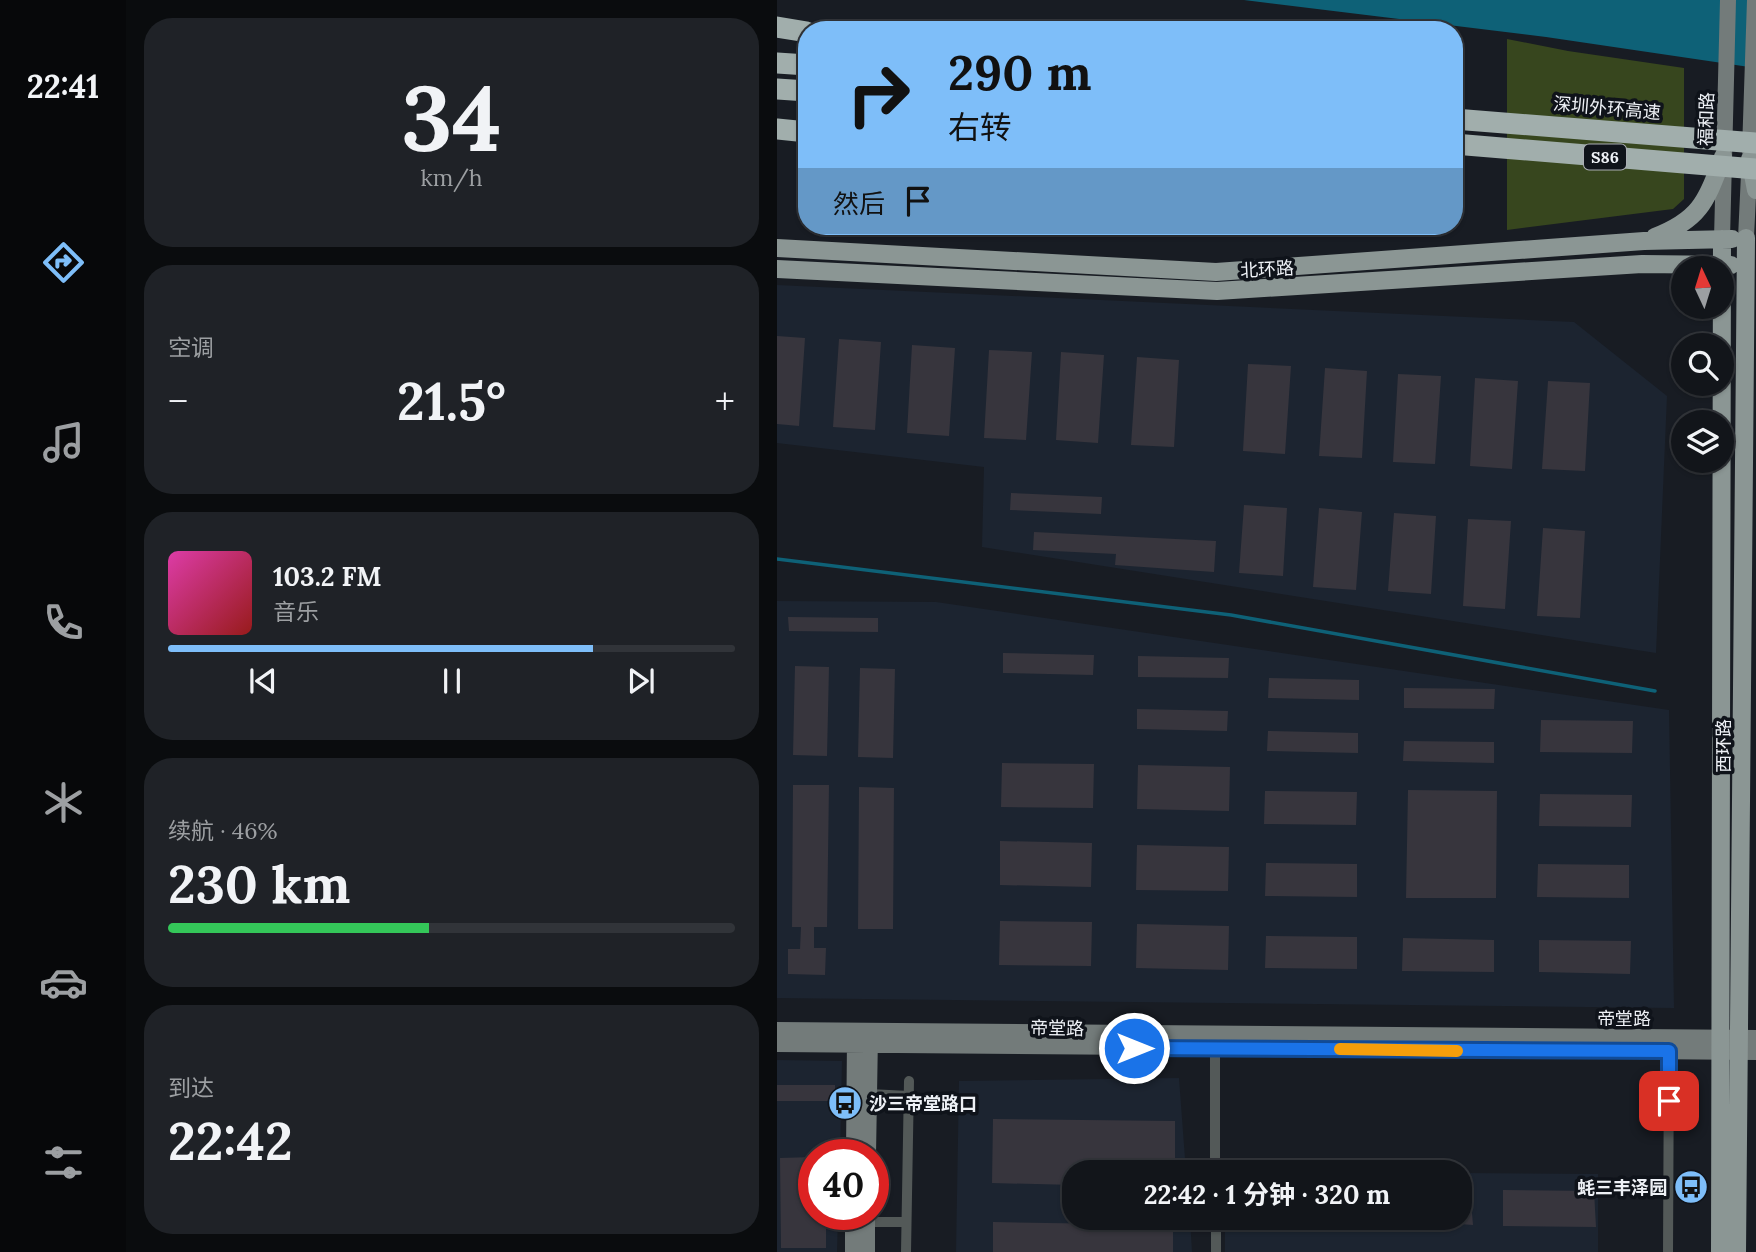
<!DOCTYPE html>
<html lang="zh">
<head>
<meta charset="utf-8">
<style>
  :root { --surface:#12151a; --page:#1f2227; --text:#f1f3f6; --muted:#9c9fa2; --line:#313439; --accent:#7ebef9 }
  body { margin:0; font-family:Lora,"Noto Sans SC",serif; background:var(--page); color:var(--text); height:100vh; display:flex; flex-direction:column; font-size:26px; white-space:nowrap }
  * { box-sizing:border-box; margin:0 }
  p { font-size:23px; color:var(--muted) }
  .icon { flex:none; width:38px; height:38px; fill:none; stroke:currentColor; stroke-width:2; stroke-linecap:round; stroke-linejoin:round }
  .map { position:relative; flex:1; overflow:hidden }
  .panel { display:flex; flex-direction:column; gap:18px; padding:18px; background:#0a0c0e; width:651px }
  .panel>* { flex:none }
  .hud { position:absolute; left:21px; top:21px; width:665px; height:214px; border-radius:28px; box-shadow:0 2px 5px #0004,0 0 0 2px var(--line); background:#7ebef9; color:#111; overflow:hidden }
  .needle { width:46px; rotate:356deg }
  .controls { position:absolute; left:894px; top:256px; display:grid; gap:14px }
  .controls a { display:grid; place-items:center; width:63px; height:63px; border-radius:50%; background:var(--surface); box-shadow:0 2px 5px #0004,0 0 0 2px var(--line); font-size:35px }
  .speed { position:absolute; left:21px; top:1139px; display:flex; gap:14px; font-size:35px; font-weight:700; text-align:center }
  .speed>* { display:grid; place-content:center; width:91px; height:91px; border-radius:50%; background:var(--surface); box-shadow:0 2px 5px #0004,0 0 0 2px var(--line); line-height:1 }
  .speed .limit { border:10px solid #d22; background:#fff; color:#111 }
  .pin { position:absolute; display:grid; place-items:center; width:60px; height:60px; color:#fff; margin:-30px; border-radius:14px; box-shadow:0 4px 10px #0006 }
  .me { position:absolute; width:77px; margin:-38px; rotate:90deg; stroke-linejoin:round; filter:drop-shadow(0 0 5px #0008) }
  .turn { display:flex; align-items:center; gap:24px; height:147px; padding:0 35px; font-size:32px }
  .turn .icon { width:91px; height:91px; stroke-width:2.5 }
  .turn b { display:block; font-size:49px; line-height:60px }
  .then { display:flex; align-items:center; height:66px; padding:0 35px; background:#0003; gap:14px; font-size:26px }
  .big { font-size:52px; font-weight:700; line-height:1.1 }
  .panel .card { flex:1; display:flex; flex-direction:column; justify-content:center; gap:10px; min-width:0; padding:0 24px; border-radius:28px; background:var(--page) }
  .panel .dial { align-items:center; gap:0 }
  .dial b { font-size:91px; line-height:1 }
  .song { display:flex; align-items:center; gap:21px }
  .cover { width:84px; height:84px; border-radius:10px; background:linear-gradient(135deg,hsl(320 70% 55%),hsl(0 70% 35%)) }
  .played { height:7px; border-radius:4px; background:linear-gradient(90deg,var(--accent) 75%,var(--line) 75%) }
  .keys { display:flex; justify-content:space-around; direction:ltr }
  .heat { display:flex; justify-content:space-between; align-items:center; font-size:38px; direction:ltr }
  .charge { height:10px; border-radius:5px; background:linear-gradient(90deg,#34c759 46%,var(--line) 0) }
  .trip { position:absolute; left:285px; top:1160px; width:410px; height:70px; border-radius:28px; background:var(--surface); box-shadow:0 2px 5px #0004,0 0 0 2px var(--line); font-weight:700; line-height:70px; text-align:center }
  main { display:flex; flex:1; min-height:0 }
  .menu { display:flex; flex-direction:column; width:126px; justify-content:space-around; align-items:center; background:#07080a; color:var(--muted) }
  .menu .icon { width:49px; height:49px }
  .menu .selected { color:var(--accent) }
  .menu b { font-size:32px; color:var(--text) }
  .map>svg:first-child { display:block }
  .built { fill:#1c2430 }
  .green { fill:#37461e }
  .water { fill:#0e6177 }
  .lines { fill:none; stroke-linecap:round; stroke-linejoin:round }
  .stream { stroke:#0e6177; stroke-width:3.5 }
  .building { fill:#37353d }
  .street { stroke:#535958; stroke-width:10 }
  .secondary { stroke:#737b7a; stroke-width:16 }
  .primary { stroke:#8b9694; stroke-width:18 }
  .highway { stroke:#a1aeac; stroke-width:21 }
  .route-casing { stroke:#114b97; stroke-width:18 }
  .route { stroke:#1a73e8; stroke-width:12 }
  .slow { stroke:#f59e0b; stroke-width:12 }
  .labels { text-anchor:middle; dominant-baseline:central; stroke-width:7; stroke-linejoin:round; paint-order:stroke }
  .shield { fill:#0f131a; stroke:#abaeb4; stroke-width:2 }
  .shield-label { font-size:16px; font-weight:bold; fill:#eef1f6 }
  .street-label { font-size:18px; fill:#eef1f6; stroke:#0f131a }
  .poi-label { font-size:18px; font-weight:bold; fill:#eef1f6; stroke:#0f131a; text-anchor:start }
</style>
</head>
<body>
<main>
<nav class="menu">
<b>22:41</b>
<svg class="icon selected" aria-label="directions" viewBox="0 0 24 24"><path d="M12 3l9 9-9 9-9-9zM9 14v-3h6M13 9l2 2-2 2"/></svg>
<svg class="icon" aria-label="music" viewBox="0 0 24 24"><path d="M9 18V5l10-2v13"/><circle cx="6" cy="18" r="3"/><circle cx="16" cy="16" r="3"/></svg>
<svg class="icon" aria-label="phone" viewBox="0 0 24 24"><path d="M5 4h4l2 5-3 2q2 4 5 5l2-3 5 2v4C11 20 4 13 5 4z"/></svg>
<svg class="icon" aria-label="climate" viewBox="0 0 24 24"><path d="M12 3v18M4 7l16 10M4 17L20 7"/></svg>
<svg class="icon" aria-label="car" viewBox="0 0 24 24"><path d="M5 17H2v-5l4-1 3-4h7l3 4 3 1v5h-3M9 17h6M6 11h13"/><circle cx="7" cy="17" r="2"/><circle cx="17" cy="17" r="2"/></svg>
<svg class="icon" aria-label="filters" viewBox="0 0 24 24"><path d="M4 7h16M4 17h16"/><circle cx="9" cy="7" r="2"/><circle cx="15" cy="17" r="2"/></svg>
</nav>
<section class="panel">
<div class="card dial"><b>34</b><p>km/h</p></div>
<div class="card"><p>空调</p>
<div class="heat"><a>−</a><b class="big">21.5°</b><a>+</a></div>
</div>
<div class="card">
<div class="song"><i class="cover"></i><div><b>103.2 FM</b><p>音乐</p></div></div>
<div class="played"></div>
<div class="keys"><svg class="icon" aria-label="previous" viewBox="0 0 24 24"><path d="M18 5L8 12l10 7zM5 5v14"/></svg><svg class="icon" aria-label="pause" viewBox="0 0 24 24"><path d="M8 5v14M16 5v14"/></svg><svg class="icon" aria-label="next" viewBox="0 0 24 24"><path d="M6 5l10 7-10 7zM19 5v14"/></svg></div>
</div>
<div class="card"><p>续航 · 46%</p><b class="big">230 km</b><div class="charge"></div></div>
<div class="card"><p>到达</p><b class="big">22:42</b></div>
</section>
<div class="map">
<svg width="979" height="1252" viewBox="0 0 979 1252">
  <rect width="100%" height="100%" fill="#181c23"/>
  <path class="built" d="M0 285 797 322 890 396 879 653 205 547 207 467 0 443Z
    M0 601 159 602 892 710 897 1008 0 998Z
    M0 1060 65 1061 63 1155H37V1214L61 1215 60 1252H0Z
    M402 1078 409 1172H298V1218H413L415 1252H179L182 1081Z
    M683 1173 821 1174V1252H448V1218H682Z"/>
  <path class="green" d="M730 39 791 51 907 68V199L896 209 730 230Z"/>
  <path class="water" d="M467 0H979V68L769 37Z"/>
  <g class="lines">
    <path class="stream" d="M0 559 454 615 878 691"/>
  </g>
  <path class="building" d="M0 336 28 338 22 426 0 424Z
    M62 339 104 342 98 430 56 427Z
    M135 345 178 348 172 436 130 433Z
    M212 350 255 352 249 440 207 438Z
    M284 352 327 355 321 443 279 440Z
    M360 357 402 360 397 447 354 445Z
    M471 364 514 366 508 454 466 451Z
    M548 368 590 371 585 458 542 456Z
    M621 374 664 376 658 464 616 462Z
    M698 378 741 381 735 469 693 466Z
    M771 381 813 383 808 471 765 469Z
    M234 493 325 497 324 514 233 510Z
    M467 505 510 508 506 576 462 573Z
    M542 508 585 512 579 590 536 587Z
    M617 513 659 516 654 594 611 591Z
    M691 519 734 521 728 609 686 606Z
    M766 528 808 531 803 618 760 616Z
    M257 532 439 541 437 572 338 565 339 554 256 550Z
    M11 617 101 618V632L12 631Z
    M226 653 317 655 316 675 226 673Z
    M361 656 452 658 451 678 361 677Z
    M18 666 52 667 50 756 16 755Z
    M83 668 118 669 116 758 81 757Z
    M492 678 582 680V700L491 698Z
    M627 688 718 689 717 709 627 708Z
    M360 709 451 711 450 731 360 729Z
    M764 720 856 721 855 753 763 752Z
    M491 731 581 733V753L490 751Z
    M627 741 717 742V763L626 761Z
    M225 763 317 764 316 808 224 807Z
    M361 765 453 767 452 811 360 809Z
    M16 785H52L50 927H37V948H49L48 975 11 974V949H23L24 927H15Z
    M82 787 117 788 116 929H81Z
    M631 790 720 791 719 898H629Z
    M488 791 580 792 579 825 487 824Z
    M763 794 855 795 854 827 762 826Z
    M223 841 315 843 314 887 223 885Z
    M360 845 452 847 451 891 359 890Z
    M489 863 580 864V897L488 896Z
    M761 864 852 865V898L760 897Z
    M223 921 315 922 314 966 222 965Z
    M360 924 452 926 451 970 359 968Z
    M489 936 580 937V969L488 968Z
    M626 938 717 940V972L625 971Z
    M762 940 854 941 853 974 762 972Z
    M0 1085H58V1101H0Z
    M216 1119 398 1121V1172H298V1185L215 1183Z
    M37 1157V1214H49V1248H4L3 1158Z
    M682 1189H693L696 1225 682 1224Z
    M726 1190 817 1191 819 1227 726 1226Z
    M484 1218H574V1228L484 1227Z
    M216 1222 396 1225V1252H216Z"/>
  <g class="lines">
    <path class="street" d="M438 1044V1172
      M92 1094 132 1096
      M439 1218V1252
      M90 1222H129
      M129 1252 132 1081
      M891 1252 892 1045"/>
    <path class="secondary" d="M973 151 978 0
      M969 238 972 174
      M945 239 951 0
      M0 1030 979 1038
      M0 1044 979 1052
      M77 1155 78 1037
      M91 1155 93 1035
      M76 1252V1214
      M90 1252V1214"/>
    <path class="primary" d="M973 159 979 190
      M878 237C924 219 929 201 946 157
      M0 248 439 272 867 241 955 239
      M0 269 440 291 865 264 954 265
      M943 1252 945 239
      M960 1252 969 238"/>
    <path class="highway" d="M0 27 30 32
      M0 63 30 65
      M0 89 30 91
      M677 119 979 143
      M0 129 30 132
      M677 144 979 169"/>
  </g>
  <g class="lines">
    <g class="route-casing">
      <path id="route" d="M357 1048 892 1051V1101"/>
    </g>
    <use href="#route" class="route"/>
    <path class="slow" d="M563 1049 680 1051"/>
  </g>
  <defs>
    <g id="bus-disc" transform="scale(1.75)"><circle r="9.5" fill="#7ebef9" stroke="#0f131a"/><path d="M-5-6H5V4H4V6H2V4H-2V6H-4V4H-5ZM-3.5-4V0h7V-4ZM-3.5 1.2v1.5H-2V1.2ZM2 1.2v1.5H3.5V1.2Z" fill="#111"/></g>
  </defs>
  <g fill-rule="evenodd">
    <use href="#bus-disc" x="68" y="1103"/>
    <use href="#bus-disc" x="914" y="1187"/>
  </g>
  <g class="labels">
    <rect class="shield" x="807" y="144.5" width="42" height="25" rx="5"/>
    <g class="shield-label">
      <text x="828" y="157">S86</text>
    </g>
    <g class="street-label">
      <text transform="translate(830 108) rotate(5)">深圳外环高速</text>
      <text transform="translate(929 119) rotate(-88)">福和路</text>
      <text transform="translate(490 269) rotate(-3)">北环路</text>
      <text transform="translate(946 746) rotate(-90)">西环路</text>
      <text x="847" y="1018">帝堂路</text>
      <text transform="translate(280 1028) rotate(1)">帝堂路</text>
    </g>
    <g class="poi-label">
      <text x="92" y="1103">沙三帝堂路口</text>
      <text x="890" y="1187" text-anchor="end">蚝三丰泽园</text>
    </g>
  </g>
</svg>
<div class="controls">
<a><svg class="needle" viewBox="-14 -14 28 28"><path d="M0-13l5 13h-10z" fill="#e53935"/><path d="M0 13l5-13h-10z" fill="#9c9fa2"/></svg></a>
<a><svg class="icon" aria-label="search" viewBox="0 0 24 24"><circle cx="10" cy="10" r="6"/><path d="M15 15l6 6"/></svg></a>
<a><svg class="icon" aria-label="layers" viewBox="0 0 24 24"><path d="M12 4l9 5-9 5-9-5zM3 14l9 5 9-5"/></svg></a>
</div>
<div class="speed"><div class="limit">40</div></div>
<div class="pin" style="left:892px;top:1101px;background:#d93025"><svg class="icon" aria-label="arrive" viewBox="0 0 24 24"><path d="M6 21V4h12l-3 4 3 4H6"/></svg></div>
<svg class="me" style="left:357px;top:1048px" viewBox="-20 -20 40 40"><circle r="17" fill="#1a73e8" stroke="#fff" stroke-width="3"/><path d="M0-11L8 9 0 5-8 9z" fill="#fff"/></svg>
<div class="trip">22:42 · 1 分钟 · 320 m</div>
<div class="hud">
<div class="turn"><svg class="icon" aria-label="right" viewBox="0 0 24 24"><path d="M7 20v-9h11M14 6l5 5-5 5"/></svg><div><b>290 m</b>右转</div></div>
<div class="then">然后<svg class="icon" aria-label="arrive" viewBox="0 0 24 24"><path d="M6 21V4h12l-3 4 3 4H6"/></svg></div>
</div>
</div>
</main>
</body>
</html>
